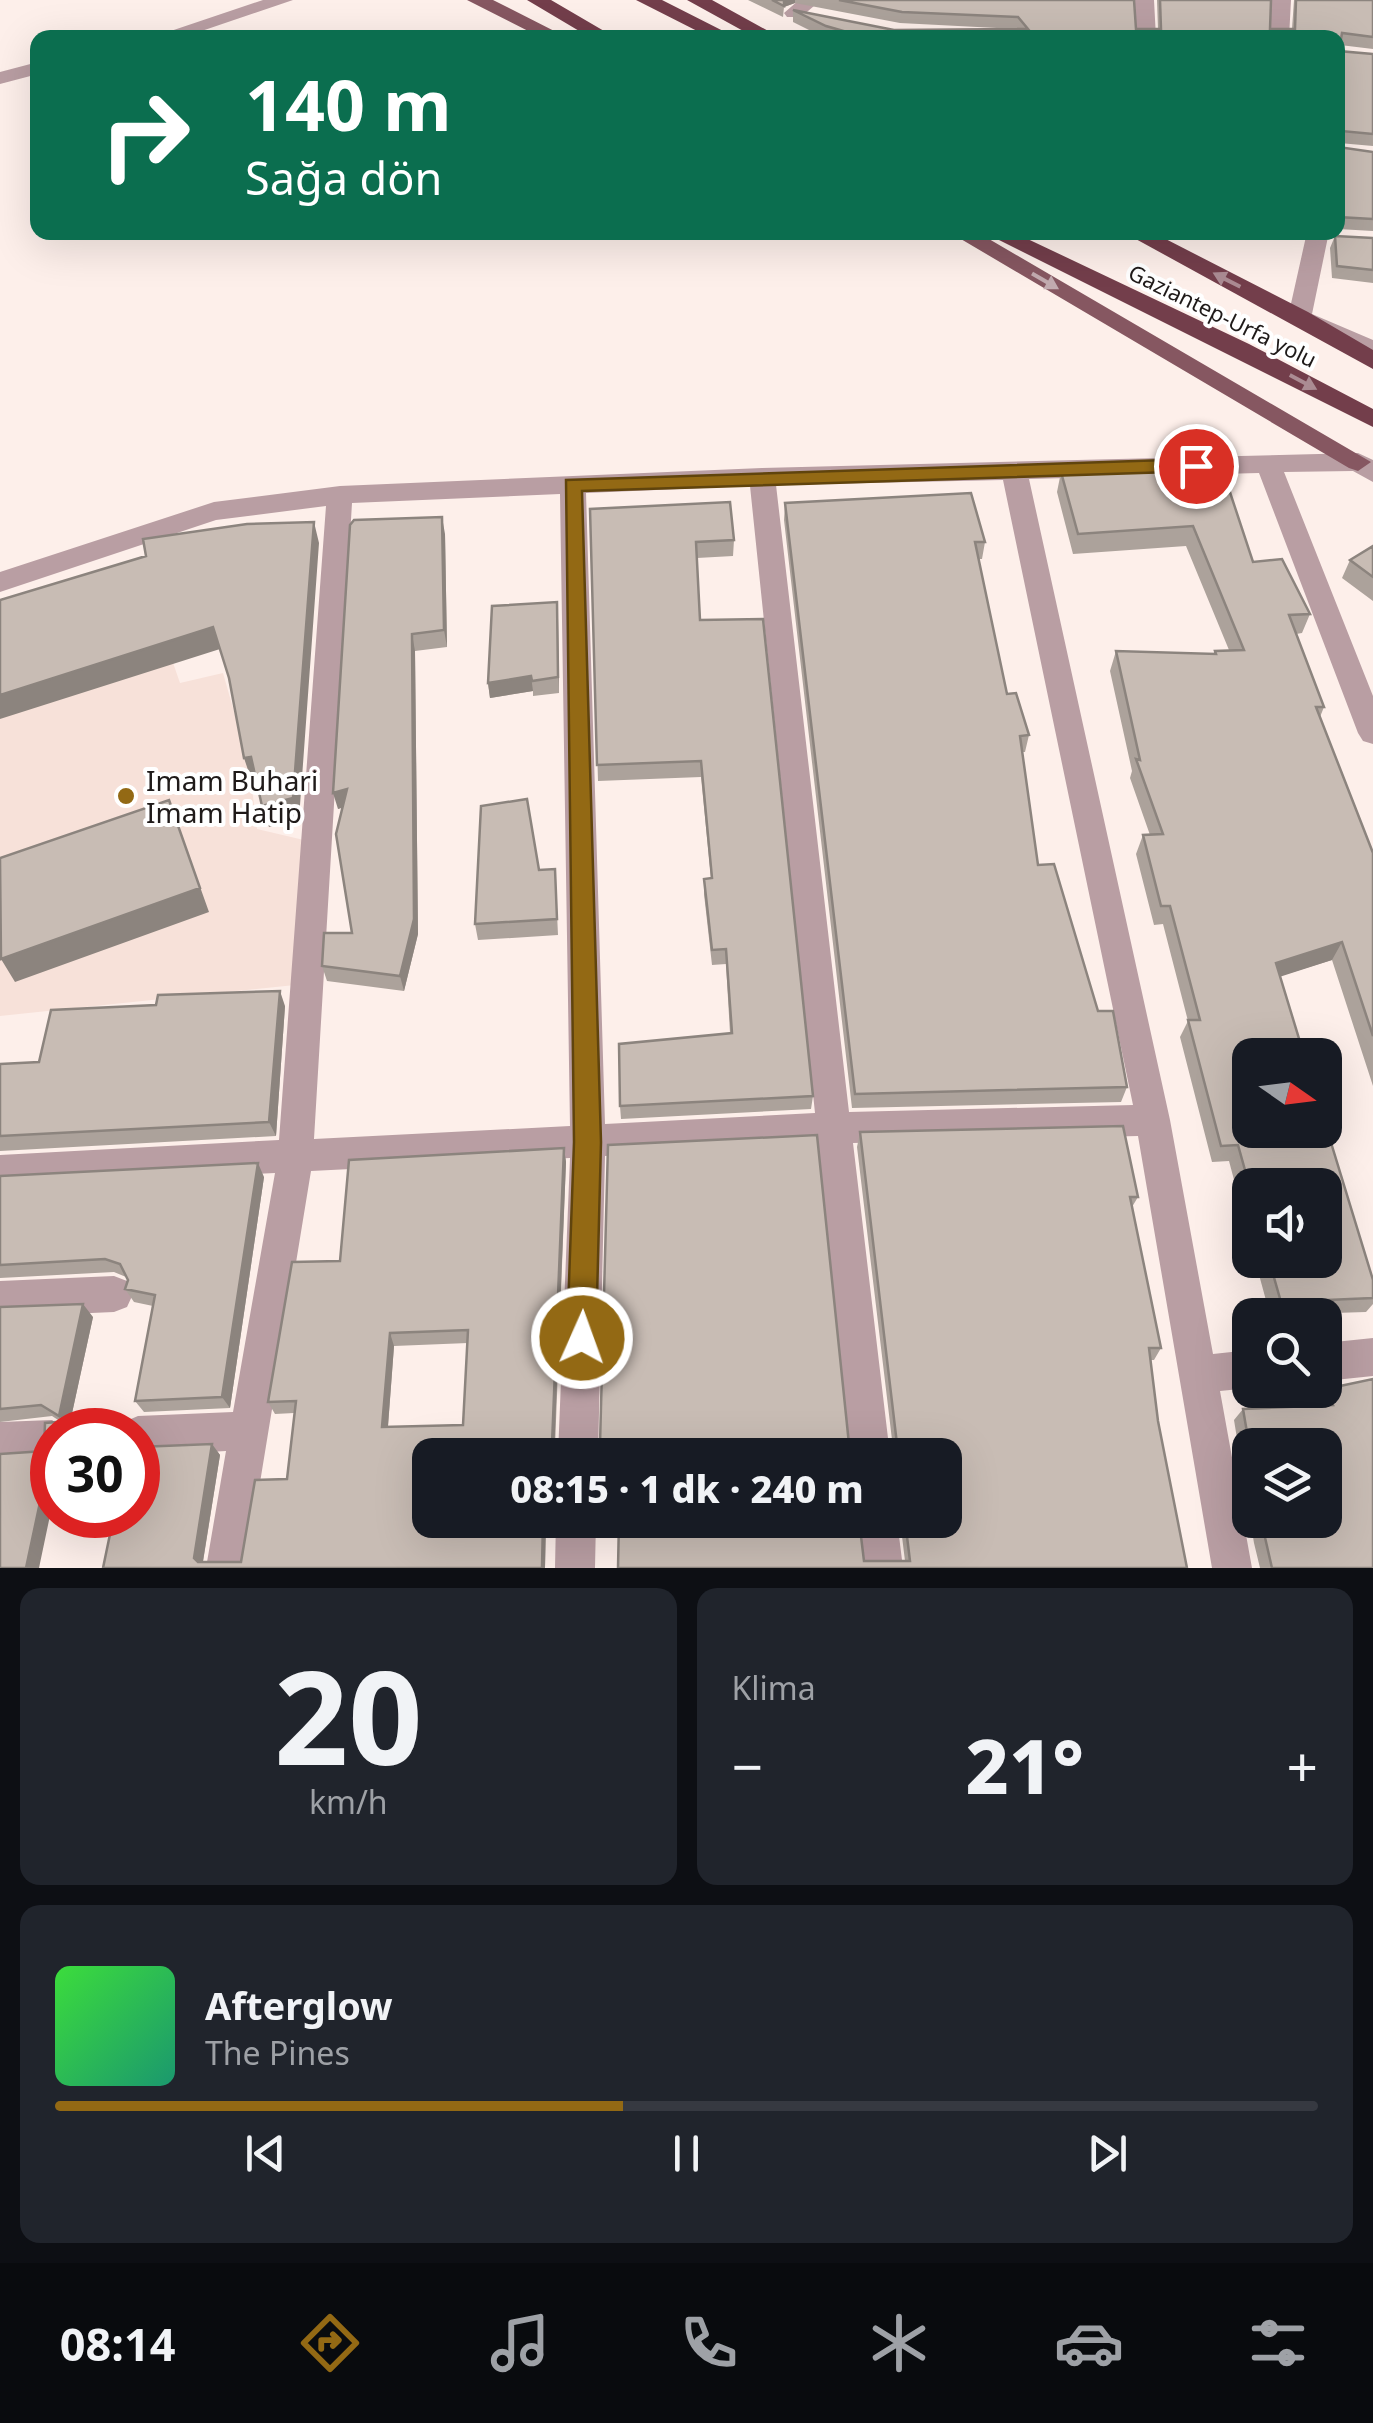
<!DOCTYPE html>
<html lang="tr">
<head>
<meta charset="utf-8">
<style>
  :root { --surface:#171b24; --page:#20242c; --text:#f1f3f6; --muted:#9ea1a6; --line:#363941; --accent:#936914 }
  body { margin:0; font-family:"Noto Sans",sans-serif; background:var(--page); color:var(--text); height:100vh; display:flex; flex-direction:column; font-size:38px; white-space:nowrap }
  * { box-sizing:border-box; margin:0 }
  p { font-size:32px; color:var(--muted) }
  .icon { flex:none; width:55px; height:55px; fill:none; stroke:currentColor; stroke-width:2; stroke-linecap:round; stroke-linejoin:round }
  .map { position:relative; height:1568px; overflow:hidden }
  .side { display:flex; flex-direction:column; gap:20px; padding:20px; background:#0d0f14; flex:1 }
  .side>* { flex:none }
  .top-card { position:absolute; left:30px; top:30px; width:1315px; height:210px; border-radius:20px; box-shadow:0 10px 40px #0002; background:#0b6e4f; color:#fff; overflow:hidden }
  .needle { width:65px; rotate:104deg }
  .controls { position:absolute; left:1232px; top:1038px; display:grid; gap:20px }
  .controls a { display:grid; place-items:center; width:110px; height:110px; border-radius:20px; background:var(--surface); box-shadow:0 10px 40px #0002; font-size:50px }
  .speed { position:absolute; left:30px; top:1408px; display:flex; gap:20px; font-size:50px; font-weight:700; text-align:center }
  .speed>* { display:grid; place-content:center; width:130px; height:130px; border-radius:50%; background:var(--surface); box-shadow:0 10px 40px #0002; line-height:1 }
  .speed .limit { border:15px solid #d22; background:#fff; color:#111 }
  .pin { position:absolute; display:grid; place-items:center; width:85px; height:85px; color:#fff; margin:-42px; border:5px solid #fff; border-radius:50%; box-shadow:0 2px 10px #0007 }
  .me { position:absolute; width:110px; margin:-55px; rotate:2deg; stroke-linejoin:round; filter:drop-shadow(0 0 8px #0008) }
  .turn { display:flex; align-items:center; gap:35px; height:210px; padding:0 50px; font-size:45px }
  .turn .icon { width:130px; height:130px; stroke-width:2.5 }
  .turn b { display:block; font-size:70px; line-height:85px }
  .big { font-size:75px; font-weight:800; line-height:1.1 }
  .side .card { flex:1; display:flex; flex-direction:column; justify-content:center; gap:15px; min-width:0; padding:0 35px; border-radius:20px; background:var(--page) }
  .side .dial { align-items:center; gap:0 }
  .dial b { font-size:130px; line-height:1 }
  .song { display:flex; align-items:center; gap:30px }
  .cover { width:120px; height:120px; border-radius:15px; background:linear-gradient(135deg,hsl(120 70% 55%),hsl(160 70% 35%)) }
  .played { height:10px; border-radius:5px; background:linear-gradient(90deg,var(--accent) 45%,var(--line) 45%) }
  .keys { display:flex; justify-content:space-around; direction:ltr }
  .heat { display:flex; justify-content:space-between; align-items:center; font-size:55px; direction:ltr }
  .side .tiles { flex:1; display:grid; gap:20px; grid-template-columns:1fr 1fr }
  .card:last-child { grid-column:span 2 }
  .trip { position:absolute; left:412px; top:1438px; width:550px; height:100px; border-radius:20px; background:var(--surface); box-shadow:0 10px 40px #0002; font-weight:800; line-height:100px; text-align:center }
  .menu { display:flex; height:160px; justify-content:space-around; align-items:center; background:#090b0e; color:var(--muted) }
  .menu .icon { width:70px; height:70px }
  .menu .active { color:var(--accent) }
  .menu b { font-size:45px; color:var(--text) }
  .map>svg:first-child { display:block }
  .built { fill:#f7e1d9 }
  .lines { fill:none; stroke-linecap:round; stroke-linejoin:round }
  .minor { fill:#b99ea3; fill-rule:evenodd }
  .major { fill:#865761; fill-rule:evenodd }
  .highway { fill:#733e4b; fill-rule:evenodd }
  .wall { fill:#aca29b; fill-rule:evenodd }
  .shaded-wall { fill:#8c847e }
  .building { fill:#c8bcb4; stroke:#8c847e; stroke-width:2.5; fill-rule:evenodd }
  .oneway { fill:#ab8b93 }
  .oneway2 { fill:#c2abb0 }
  .route { fill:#936914; stroke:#60440d; stroke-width:2.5 }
  .poi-dot { fill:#936914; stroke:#fff; stroke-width:4 }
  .labels { text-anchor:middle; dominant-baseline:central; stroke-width:8; stroke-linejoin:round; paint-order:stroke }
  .far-street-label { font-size:22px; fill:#1f1a19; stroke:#fff }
  .poi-label { font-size:28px; fill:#1f1a19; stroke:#fff; text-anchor:start }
</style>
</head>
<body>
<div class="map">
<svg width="1373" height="1568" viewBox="0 0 1373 1568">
  <rect width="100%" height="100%" fill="#fdefea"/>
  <path class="built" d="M141 570 180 683 223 673 249 764 257 829 308 841 295 985 0 1016V615Z"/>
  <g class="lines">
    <path class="minor" d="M263 0H293L181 38H150Z
      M799 0H821L801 17H787L784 13Z
      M1134 0H1154L1156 38H1136Z
      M1271 0H1291L1289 38H1269Z
      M38 62V74L0 84V72Z
      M1307 232H1329L1312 314 1373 340V357L1288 317Z
      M1358 453 1373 460V482L1353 471 1284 472 1373 696V744L1363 741 1358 733 1259 473 1029 479 1170 1120 1213 1354 1250 1350V1388L1220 1391 1252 1568H1212L1138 1136 853 1143 890 1455H850L818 1145 605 1156 598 1455H558L570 1158 311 1171 246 1568H206L226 1451 138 1456V1430H121L124 1422 138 1416 233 1412 275 1173 0 1187V1155L279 1140 326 506 216 520 0 592V572L214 502 340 486 762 468ZM1003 480 1133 1105 849 1112 776 485ZM750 486 815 1113 605 1124 586 493ZM560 494 570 1126 314 1139 352 503Z
      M114 1276 127 1281 133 1294 127 1307 114 1312 0 1317V1281Z
      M1373 1338V1376L1325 1381V1343Z
      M52 1420 67 1430H52V1459L0 1462V1422Z
      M556 1520H596L595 1568H555Z
      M857 1520H897L903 1568H863Z"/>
    <path class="major" d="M467 0H493L568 38H542Z
      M949 232H977L1371 462 1358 471 1349 468Z"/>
    <path class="highway" d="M527 0H551L616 38H591Z
      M636 0H662L737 38H711Z
      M687 0H712L781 38H756Z
      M983 232H1013L1249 344 1373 409V427Z
      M1123 232H1152L1308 312 1373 350V369Z"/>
  </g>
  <path class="wall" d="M748 0H1134L1136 29H1158L1157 0H1271L1270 29H1292L1294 0H1373V49L1340 45 1339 51 1373 54V146L1339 143 1338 147 1373 152V231L1338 229V38H825L793 22V10L894 30 1016 29 900 23 795 3 784 7 783 17Z
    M1335 236 1373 238V283L1332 278 1330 248Z
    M1222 468 1253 562 1310 614 1302 633 1296 634 1324 707 1320 717 1373 853V1086L1332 960 1280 976 1373 1280V1304L1366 1312 1270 1315 1255 1260H1325L1250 1185V1240L1229 1161 1212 1162 1180 1037 1188 1021 1163 924 1154 925 1136 854 1143 835H1150L1130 778 1132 771 1110 671 1116 651 1213 654 1215 651 1229 650 1186 546 1073 554 1057 492 1061 472Z
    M785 503 985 542 982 559H978L1007 694 1029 735 1025 752H1022L1038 865 1127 1087 1121 1102 852 1108 784 520Z
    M590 509 734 540 733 556 697 558 700 620 813 1096 811 1109 621 1119 620 1106 730 1033 726 964 712 965 704 894V879L711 878 701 777 598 781Z
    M445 534 447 647 415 651 418 934 404 991 327 981 322 966 352 933 343 807 338 809Z
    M1373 546V601L1342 578 1350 560Z
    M557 602 559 693 533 696V691L490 698 488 683Z
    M555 869 558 935 478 940 475 924 539 870Z
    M285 1006 276 1136 0 1151V1064L39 1062Z
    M860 1132 1138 1197 1132 1207 1161 1348 1154 1360H1150L1158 1421 1187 1568 864 1561H905L900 1520H945V1455H430L546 1520 545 1568H103L212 1444 220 1455 203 1562H241L287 1479 294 1413 275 1414 268 1402 340 1261 564 1148 566 1162 555 1447 556 1448 849 1444 893 1448 857 1147ZM468 1343 463 1425 388 1427 394 1346Z
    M0 1176 264 1177 230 1408 144 1412 135 1401 153 1306 134 1302 125 1289 128 1280 126 1277 114 1272 0 1278Z
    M0 1307 93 1317 69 1427 52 1416 0 1422Z
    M1373 1379V1568H1260L1254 1543 1234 1420 1243 1409 1318 1406 1316 1400 1326 1389ZM1250 1445 1325 1520H1250Z"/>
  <path class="shaded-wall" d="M784 0H795V3L784 7Z
    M442 517 445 534 447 647 444 630Z
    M314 522 319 543 299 819 269 827 262 806Z
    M557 602 558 618 559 693 558 677Z
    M213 627 220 649 0 719V695Z
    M412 634 415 651 418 934 404 991 400 976Z
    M531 676 533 691 490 698 488 683Z
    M251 757 258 778 251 779 244 758Z
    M347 789 351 805 338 809 333 793Z
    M169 800 209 912 15 982 1 959Z
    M1342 942 1332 960 1267 981 1276 963Z
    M280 991 285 1006 276 1136 269 1122Z
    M564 1148 566 1162 554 1455 552 1444Z
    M258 1163 264 1177 230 1408 222 1397Z
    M83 1304 93 1317 69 1427 59 1416Z
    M390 1333 394 1346 387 1438 382 1427Z
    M212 1444 220 1455 202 1567 194 1558Z
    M52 1446V1506L39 1568H26Z
    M543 1520H546L545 1568H542Z"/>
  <path class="building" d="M772 0H784V6Z
    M839 0H1134L1136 29H1161L1160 0H1271L1270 29H1295L1296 0H1373V37L1342 33 1339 51 1373 54V134L1342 131 1338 147 1373 152V219L1338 217V38H868L826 26 793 10 894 30 1028 29 1018 17 902 12Z
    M1335 236 1373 238V270L1337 266Z
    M1222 468 1253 562 1282 559 1310 614 1289 615 1324 707H1316L1373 853V1036L1342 942 1276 963 1304 1055H1250V1130H1325V1123L1373 1280V1298L1281 1302 1269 1260H1325V1185H1250V1188L1238 1145 1221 1146 1188 1020H1200L1170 906H1161L1143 835 1163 834 1136 759 1140 760 1116 651 1216 654 1215 651 1244 650 1193 526 1078 534 1061 472Z
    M971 493 985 542H975L1007 694 1016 693 1029 735 1020 736 1038 865 1054 864 1098 1011H1113L1127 1087 855 1094 785 503Z
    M730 502 734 540 696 542 700 620 763 619 813 1096 620 1106 619 1044 732 1033 726 949 712 950 704 879 712 878 701 761 597 765 590 509Z
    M442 517 444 630 412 634 414 919 400 976 322 966 324 933H352L336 834 347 789 333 793 350 525 354 520Z
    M314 522 293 798 262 806 251 757 244 758 229 678 213 627 0 695V600L146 556 143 539 247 524Z
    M1373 546V577L1350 560Z
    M557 602 558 677 532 681 531 676 488 683 492 606Z
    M527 799 539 870 555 869 557 919 475 924 481 806Z
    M169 800 200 888 1 959 0 858Z
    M280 991 269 1122 0 1136V1064L39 1062 51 1010 156 1005 158 995Z
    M1123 1126 1138 1197H1130L1161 1348H1149L1158 1421 1187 1568H618L619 1520H859L864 1561H910L905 1520H945V1455H430V1520H543L542 1568H103L114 1515H138V1447L212 1444 194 1558 198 1562H241L255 1480 287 1479 296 1401 268 1402 292 1262 340 1261 349 1160 564 1148 552 1444 556 1448H597L600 1444 608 1145 817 1135 849 1444 893 1448 897 1444 860 1132ZM468 1330 463 1425 382 1427 390 1333Z
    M258 1163 222 1397 135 1401 155 1295 125 1289 128 1280 120 1264 105 1259 0 1265V1176Z
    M83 1304 59 1416 41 1405 0 1409V1307Z
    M1373 1379V1568H1272L1261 1520H1325V1445H1250V1450L1243 1409 1333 1405 1326 1389Z
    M58 1422 56 1430H52V1446L26 1568H0V1454L44 1451 45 1423Z"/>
  <defs><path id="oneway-solid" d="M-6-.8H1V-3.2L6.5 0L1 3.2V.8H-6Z" transform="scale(2.5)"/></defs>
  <g class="oneway">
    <use href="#oneway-solid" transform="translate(1227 280) rotate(-153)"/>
    <use href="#oneway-solid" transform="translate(1303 382) rotate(28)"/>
  </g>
  <use class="oneway2" href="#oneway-solid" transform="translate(1045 281) rotate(30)"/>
  <path class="route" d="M1196 459 1202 461V471L582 491 601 1142 596 1338 592 1348 582 1352 572 1348 567 1338 574 1142 566 480Z"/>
  <circle class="poi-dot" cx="126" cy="796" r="10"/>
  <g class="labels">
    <g class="far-street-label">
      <text transform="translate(1223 315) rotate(26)">Gaziantep-Urfa yolu</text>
    </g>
    <g class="poi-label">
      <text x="146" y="780">Imam Buhari<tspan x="146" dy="32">Imam Hatip</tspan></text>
    </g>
  </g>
</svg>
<div class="controls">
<a><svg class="needle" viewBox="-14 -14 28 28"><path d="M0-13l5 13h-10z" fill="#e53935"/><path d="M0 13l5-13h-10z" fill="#9ea1a6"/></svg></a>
<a><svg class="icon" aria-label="sound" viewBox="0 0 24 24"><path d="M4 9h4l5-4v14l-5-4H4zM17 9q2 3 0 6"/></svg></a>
<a><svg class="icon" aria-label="search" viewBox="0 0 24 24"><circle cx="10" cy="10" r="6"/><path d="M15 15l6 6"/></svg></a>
<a><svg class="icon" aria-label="layers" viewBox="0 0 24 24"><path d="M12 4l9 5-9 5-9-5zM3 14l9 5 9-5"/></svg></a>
</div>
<div class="speed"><div class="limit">30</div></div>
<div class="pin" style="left:1196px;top:466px;background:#d93025"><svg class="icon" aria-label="arrive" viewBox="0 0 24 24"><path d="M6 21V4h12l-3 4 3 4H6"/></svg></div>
<svg class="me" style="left:582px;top:1338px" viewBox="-20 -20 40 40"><circle r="17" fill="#936914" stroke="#fff" stroke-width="3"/><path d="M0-11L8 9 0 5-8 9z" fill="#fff"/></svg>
<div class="trip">08:15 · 1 dk · 240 m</div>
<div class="top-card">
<div class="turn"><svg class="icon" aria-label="right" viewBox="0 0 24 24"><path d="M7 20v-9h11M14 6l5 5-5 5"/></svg><div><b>140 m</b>Sağa dön</div></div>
</div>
</div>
<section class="side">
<div class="tiles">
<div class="card dial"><b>20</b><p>km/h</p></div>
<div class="card"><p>Klima</p>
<div class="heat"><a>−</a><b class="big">21°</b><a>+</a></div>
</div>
<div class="card">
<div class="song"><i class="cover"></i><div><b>Afterglow</b><p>The Pines</p></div></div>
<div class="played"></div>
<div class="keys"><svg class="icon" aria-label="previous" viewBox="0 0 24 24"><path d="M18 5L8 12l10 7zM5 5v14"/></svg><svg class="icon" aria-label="pause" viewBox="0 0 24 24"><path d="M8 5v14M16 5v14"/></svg><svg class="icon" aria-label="next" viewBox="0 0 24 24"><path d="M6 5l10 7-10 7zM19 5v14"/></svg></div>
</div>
</div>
</section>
<nav class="menu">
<b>08:14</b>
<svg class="icon active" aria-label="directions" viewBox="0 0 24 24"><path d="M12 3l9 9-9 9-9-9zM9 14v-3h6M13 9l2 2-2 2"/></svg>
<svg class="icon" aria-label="music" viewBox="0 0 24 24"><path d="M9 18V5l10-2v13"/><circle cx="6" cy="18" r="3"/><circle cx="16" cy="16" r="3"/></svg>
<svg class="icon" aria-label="phone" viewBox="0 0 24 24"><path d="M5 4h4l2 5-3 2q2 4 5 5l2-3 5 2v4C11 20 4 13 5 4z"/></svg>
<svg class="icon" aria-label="climate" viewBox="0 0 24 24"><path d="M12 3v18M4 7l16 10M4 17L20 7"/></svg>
<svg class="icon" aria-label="car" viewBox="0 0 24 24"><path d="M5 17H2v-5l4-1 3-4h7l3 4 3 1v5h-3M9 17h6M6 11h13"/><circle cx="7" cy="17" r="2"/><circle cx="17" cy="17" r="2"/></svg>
<svg class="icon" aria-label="filters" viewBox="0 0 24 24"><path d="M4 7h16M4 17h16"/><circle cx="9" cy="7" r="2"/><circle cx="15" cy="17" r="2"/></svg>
</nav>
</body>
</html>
